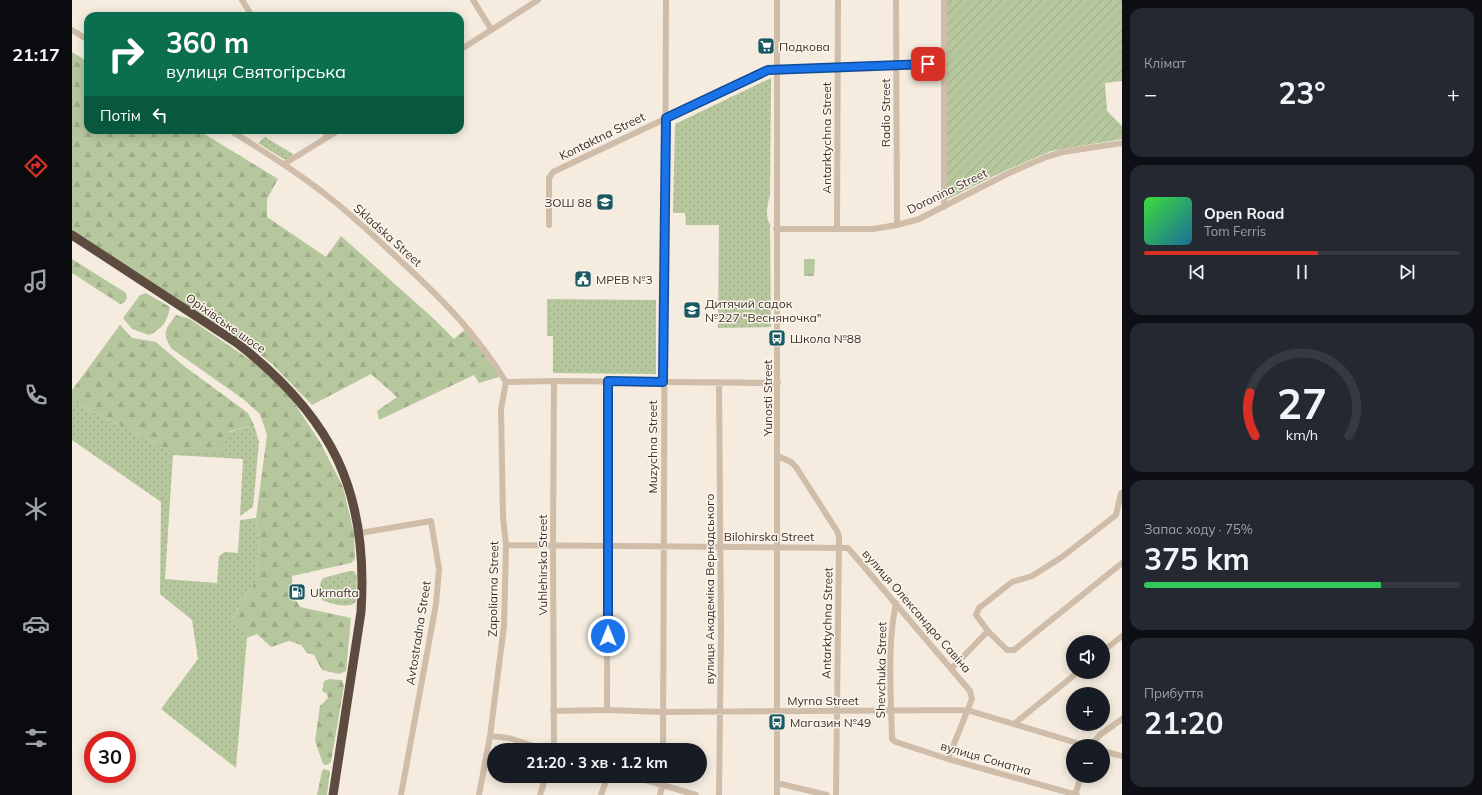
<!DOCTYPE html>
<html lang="uk">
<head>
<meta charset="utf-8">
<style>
  :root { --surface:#171b24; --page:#242831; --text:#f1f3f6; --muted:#9ea1a6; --line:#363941; --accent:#d93025 }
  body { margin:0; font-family:Mulish,sans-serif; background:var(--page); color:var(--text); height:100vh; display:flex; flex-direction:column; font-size:15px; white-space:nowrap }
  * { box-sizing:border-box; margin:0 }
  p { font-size:13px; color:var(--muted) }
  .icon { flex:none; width:22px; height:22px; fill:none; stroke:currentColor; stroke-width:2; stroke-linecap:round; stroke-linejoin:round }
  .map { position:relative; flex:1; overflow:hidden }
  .sheet { display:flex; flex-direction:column; gap:8px; padding:8px; background:#0d0f14; width:360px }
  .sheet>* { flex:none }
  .banner { position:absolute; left:12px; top:12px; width:380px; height:122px; border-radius:12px; box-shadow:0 2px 10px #0003; background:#0b6e4f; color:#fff; overflow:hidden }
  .controls { position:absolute; left:994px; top:635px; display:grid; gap:8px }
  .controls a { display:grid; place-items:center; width:44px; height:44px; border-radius:50%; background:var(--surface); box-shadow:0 2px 10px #0003; font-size:20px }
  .speed { position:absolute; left:12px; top:731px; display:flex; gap:8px; font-size:20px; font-weight:700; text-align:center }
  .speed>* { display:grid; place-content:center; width:52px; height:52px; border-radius:50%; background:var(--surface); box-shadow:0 2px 10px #0003; line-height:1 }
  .speed .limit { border:6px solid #d22; background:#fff; color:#111 }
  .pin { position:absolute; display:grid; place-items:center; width:34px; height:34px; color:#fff; margin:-17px; border-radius:8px; box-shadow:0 2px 6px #0006 }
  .me { position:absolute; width:44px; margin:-22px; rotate:0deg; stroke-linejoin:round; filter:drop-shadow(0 0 3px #0008) }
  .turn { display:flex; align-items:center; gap:14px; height:84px; padding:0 16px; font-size:18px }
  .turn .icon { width:52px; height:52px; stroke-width:2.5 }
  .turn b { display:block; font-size:28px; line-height:34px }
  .then { display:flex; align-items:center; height:38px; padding:0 16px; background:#0003; gap:8px; font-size:15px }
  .big { font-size:30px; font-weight:700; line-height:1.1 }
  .sheet .card { flex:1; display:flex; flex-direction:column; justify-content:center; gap:6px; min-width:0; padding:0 14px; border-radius:12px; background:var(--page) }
  .sheet .dial { align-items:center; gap:0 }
  .dial svg { height:104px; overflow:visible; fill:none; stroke:var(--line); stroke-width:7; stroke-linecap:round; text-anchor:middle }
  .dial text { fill:var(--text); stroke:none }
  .song { display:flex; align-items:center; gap:12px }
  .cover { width:48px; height:48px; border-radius:6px; background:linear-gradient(135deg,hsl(120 70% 55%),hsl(200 70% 35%)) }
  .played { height:4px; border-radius:2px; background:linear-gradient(90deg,var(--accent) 55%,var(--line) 55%) }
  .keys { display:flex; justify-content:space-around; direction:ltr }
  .heat { display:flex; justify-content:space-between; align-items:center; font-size:22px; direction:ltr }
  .charge { height:6px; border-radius:3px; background:linear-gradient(90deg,#34c759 75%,var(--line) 0) }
  .trip { position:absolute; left:415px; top:743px; width:220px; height:40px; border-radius:20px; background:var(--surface); box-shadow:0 2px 10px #0003; font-weight:700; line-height:40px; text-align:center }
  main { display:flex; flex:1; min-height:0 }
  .tab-bar { display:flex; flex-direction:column; width:72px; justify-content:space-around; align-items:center; background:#090b0e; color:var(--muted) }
  .tab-bar .icon { width:28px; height:28px }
  .tab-bar .selected { color:var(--accent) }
  .tab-bar b { font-size:18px; color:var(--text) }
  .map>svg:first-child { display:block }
  .grass { fill:url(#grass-dots) }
  .forest { fill:url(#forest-firs) }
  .park { fill:url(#park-tufts) }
  .garden { fill:url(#garden-furrows) }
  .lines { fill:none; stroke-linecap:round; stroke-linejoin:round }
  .minor { stroke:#cfbda9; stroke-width:6 }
  .highway { stroke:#5e4b40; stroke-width:9 }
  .route-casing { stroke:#114b97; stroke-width:10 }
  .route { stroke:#1a73e8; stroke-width:7 }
  .labels { text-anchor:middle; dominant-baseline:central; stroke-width:3; stroke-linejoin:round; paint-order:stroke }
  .poi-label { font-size:12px; fill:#3c302a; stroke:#fcf6ed; text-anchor:start }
  .street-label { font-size:12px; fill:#3c302a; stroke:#fcf6ed }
</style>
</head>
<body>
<main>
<nav class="tab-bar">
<b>21:17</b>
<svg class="icon selected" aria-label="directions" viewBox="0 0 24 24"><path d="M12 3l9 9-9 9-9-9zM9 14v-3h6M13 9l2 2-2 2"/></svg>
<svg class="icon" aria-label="music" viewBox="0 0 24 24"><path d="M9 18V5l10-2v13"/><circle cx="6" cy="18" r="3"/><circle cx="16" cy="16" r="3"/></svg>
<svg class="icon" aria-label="phone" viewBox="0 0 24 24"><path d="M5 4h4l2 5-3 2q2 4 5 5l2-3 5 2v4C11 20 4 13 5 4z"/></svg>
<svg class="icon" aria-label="climate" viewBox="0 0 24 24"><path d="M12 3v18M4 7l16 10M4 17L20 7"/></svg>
<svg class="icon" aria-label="car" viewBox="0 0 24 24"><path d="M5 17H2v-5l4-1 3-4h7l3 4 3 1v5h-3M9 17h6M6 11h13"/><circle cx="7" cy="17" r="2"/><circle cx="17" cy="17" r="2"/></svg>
<svg class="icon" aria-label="filters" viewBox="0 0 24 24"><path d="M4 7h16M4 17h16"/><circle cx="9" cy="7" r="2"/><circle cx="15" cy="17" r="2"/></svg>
</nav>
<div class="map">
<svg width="1050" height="795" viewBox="0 0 1050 795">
  <defs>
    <pattern id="grass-dots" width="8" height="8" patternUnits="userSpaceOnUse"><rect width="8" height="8" fill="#b6c79d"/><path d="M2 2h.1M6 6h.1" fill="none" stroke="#9dab87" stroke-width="1.8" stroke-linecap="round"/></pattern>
    <pattern id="forest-firs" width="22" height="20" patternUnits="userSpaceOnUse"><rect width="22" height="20" fill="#b6c79d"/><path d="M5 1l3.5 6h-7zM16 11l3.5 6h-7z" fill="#9dab87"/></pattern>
    <pattern id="park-tufts" width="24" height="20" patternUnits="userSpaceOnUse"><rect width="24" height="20" fill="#b6c79d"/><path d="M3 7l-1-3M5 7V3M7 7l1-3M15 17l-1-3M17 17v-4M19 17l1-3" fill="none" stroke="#9dab87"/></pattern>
    <pattern id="garden-furrows" width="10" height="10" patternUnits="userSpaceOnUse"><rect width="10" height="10" fill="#b6c79d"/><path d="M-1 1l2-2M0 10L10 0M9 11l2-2" fill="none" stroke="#9dab87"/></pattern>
  </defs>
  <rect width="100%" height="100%" fill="#f5ecdf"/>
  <path class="grass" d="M699 78 698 195C695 206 693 215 698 225L699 327 646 328 647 225H614L613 213H601L603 124Z
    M193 137 221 154V155L213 160 186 143Z
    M475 299 584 300V374L481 373V336H475Z
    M0 401 96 450 182 425 187 442 181 507 168 516 171 459 101 455 93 579 145 583 147 556 153 552 166 553 168 520 184 518 187 538 185 579 159 620 175 638 164 768 89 709 126 659 120 620 88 594 89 502 0 440Z
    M278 571H282L285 576 284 602C277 609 259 604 250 600 246 593 247 584 251 578Z"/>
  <path class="forest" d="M0 52 16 62V130H126L206 179 195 199V217L254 257 269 236 362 319 382 339 395 328 430 376 407 383 402 375 307 420 305 411 325 397 299 374 240 405 200 364 175 344 0 231Z
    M0 259 54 293 55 298 52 303 48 304 0 273Z
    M74 293 98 307C96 320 90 330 77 335L60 329 51 318 68 295Z
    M104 315 118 319 193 370 219 398 248 442 271 487 282 534 283 559 279 563 220 576 221 595 228 607 279 618 274 671 267 674 250 670 242 655 235 653 229 645 217 641 199 647 185 634 175 638 159 620 185 579 187 538 184 518 195 435 188 414 171 399 100 349C89 333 93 330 104 315Z
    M48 325 60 338 84 342 112 366 176 413 182 425 156 432 148 451 96 450 0 401V390Z
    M257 679 270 680 272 686 259 762 255 765 251 764 243 741 248 706 256 698 255 694 250 691 252 681Z
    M252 769 258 771 255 795H245L250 771Z"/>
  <path class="park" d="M732 259H743L742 276H732Z"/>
  <path class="garden" d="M874 0H1050V81L1033 83 1035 111 1050 126V139L979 151 930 172 874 200Z"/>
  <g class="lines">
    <path class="minor" d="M170 0 180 16
      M401 0 419 29
      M705 0V795
      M824 0 825 225
      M872 0V207
      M0 30 16 40
      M388 50 466 0
      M158 130C194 153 230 175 263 202 288 222 310 244 333 265 373 302 405 335 434 382
      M252 130 256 137
      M212 164 267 130
      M477 225V178L481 172 696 70 872 64
      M765 228 766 0
      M704 229H801L825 225 847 219 937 173 974 157 991 152 1050 143
      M434 382 482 381 706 383
      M647 382 649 630 647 795
      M706 456 719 462 724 467 765 531 767 537 764 795
      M1049 493 1044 515 990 557 960 576 940 582 907 608 904 615 916 631 935 650H942L1050 563
      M288 533 359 521 367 569 364 604 329 795
      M434 545 776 548 898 691 900 699 876 759
      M824 603C815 644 819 696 820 739L824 742 876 759 1005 795
      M1031 651 1050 636
      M880 668 916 631
      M535 710 536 381
      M481 711 535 710 590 712 895 710 1015 746
      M942 724 1006 672
      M418 736 437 738 474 750
      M1018 746 1028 735 1050 719
      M482 750 481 546 482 381
      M591 750 594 0
      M1031 751 1050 756
      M560 776 624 795
      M705 783 755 795
      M407 795 418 736 432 626 434 545 431 517 429 409 434 382
      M468 795 474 776
      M529 795 536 776
      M588 795 591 784V776
      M1003 795 1009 776"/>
    <path class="highway" d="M0 235 165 343C260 417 297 491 289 612L261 795"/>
  </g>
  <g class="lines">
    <g class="route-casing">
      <path id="route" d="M536 636V381L591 382 594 118 696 70 856 64"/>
    </g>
    <use href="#route" class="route"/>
  </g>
  <defs>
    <g id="supermarket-square" transform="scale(0.9)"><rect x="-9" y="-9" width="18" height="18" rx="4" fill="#1a5962" stroke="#fcf6ed"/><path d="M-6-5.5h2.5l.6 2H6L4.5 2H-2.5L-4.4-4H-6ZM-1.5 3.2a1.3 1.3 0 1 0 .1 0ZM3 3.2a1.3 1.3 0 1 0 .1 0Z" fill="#fff"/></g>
    <g id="school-square" transform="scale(0.9)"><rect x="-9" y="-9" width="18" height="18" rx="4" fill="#1a5962" stroke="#fcf6ed"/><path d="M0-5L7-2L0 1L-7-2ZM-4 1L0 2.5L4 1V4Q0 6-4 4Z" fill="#fff"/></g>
    <g id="civic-square" transform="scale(0.9)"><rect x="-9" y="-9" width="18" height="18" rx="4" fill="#1a5962" stroke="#fcf6ed"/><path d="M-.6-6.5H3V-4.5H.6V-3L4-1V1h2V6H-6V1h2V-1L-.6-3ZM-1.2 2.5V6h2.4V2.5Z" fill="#fff"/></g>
    <g id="bus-square" transform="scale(0.9)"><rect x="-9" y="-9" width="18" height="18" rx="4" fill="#1a5962" stroke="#fcf6ed"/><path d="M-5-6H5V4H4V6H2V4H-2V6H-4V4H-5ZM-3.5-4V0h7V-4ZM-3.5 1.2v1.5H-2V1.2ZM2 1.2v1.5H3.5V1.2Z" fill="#fff"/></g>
    <g id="fuel-square" transform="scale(0.9)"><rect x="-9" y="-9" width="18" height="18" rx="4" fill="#1a5962" stroke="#fcf6ed"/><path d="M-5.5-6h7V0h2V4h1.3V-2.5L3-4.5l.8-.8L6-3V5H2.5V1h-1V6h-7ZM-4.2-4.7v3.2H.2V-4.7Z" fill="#fff"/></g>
  </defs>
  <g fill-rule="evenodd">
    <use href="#supermarket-square" x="694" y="46"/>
    <use href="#school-square" x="533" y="202"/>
    <use href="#civic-square" x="511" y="279"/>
    <use href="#school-square" x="620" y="310"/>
    <use href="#bus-square" x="705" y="338"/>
    <use href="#fuel-square" x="225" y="592"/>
    <use href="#bus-square" x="705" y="722"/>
  </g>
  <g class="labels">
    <g class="poi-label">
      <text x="707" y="46">Подкова</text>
      <text x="520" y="202" text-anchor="end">ЗОШ 88</text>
      <text x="524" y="279">МРЕВ №3</text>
      <text x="633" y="303">Дитячий садок<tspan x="633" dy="14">№227 "Весняночка"</tspan></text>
      <text x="718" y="338">Школа №88</text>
      <text x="238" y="592">Ukrnafta</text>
      <text x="718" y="722">Магазин №49</text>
    </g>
    <g class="street-label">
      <text transform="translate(813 113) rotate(-90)">Radio Street</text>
      <text transform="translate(530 136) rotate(-26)">Kontaktna Street</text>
      <text transform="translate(754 138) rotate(-90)">Antarktychna Street</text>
      <text transform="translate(875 191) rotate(-26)">Doronina Street</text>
      <text transform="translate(316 235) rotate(42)">Skladska Street</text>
      <text transform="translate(154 323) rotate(35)">Оріхівське шосе</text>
      <text transform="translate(695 398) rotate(-90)">Yunosti Street</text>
      <text transform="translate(580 447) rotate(-90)">Muzychna Street</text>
      <text x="697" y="536">Bilohirska Street</text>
      <text transform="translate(470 565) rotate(-90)">Vuhlehirska Street</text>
      <text transform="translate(421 589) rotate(-89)">Zapoliarna Street</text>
      <text transform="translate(637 589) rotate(-90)">вулиця Академіка Вернадського</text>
      <text transform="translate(845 611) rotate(49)">вулиця Олександра Савіна</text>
      <text transform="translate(755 623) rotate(-89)">Antarktychna Street</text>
      <text transform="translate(346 633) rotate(-81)">Avtostradna Street</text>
      <text transform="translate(809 670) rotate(-89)">Shevchuka Street</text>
      <text x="751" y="700">Myrna Street</text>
      <text transform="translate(914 758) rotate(16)">вулиця Сонатна</text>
    </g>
  </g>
</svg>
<div class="controls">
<a><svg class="icon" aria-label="sound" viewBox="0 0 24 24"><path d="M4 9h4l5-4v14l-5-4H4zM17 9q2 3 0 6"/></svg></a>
<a>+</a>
<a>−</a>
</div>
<div class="speed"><div class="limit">30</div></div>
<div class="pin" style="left:856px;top:64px;background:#d93025"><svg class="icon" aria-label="arrive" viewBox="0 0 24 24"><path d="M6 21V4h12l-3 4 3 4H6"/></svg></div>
<svg class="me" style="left:536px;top:636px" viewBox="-20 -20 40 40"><circle r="17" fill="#1a73e8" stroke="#fff" stroke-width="3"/><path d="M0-11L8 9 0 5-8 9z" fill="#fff"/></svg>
<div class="trip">21:20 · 3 хв · 1.2 km</div>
<div class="banner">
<div class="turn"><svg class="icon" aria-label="right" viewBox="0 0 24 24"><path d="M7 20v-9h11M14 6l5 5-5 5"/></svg><div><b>360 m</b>вулиця Святогірська</div></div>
<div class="then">Потім<svg class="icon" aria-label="left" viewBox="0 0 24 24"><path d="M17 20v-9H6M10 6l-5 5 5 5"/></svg></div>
</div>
</div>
<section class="sheet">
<div class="card"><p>Клімат</p>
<div class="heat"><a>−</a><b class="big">23°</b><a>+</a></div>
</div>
<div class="card">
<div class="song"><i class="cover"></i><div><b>Open Road</b><p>Tom Ferris</p></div></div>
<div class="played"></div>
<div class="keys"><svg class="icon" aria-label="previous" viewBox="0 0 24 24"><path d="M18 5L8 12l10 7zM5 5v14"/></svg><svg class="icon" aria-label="pause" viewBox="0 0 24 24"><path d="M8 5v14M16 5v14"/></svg><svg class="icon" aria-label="next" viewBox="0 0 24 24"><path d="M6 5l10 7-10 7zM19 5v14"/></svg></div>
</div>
<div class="card dial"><svg viewBox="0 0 100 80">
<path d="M14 69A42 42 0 1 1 86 69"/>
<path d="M14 69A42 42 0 0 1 10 36" stroke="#d93025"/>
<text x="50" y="56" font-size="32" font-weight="700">27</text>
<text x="50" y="72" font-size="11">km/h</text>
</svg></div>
<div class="card"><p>Запас ходу · 75%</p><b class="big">375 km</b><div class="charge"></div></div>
<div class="card"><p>Прибуття</p><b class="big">21:20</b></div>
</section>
</main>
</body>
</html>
